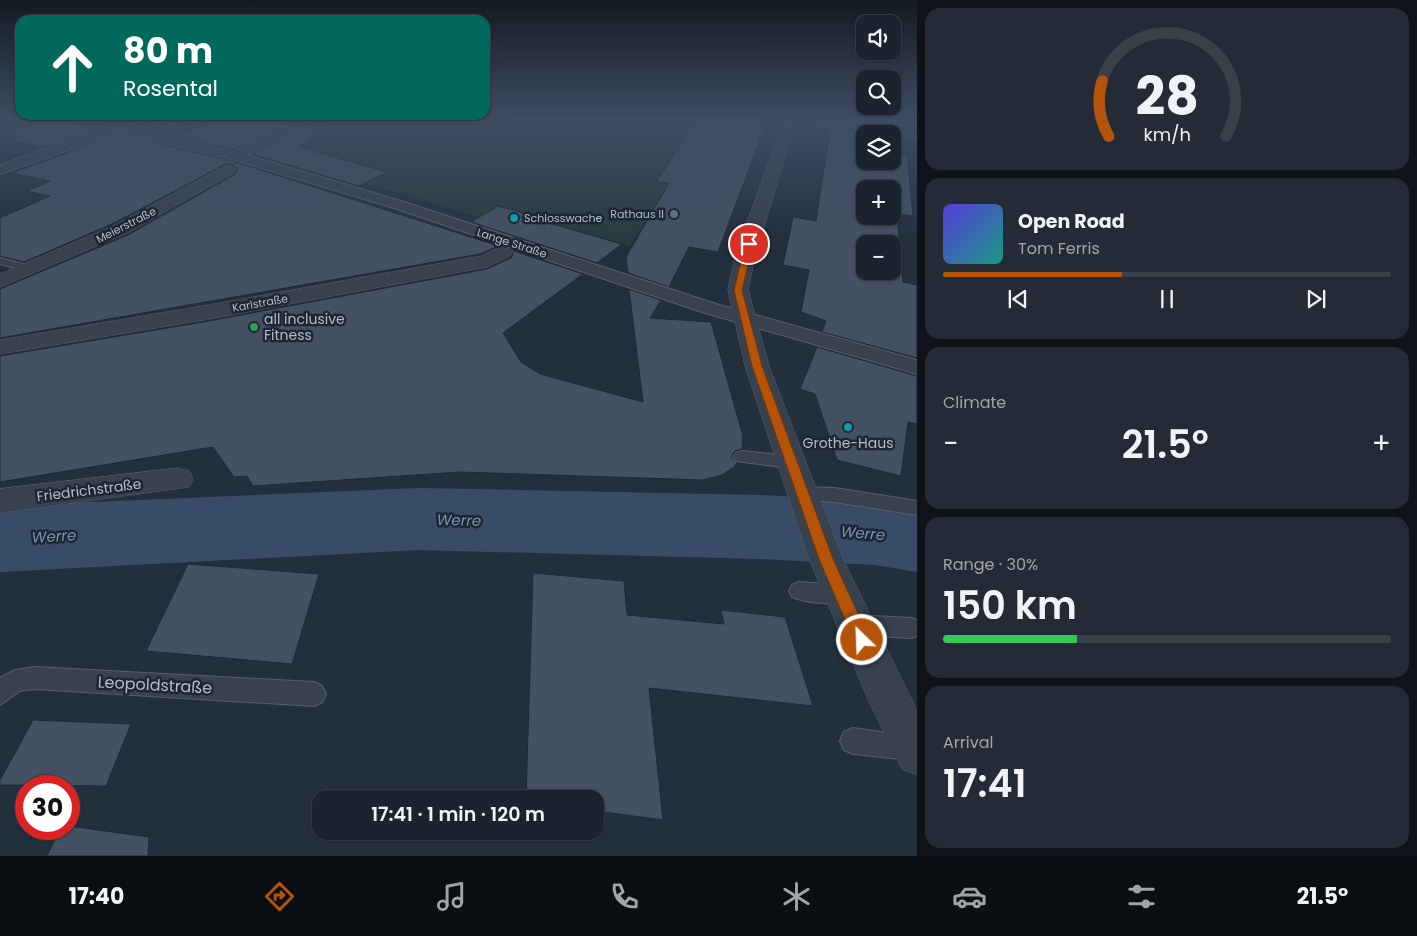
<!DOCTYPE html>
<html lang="en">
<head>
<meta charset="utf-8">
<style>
  :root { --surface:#1b232e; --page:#242b36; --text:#f1f3f6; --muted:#a0a4aa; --line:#39404a; --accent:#b45309 }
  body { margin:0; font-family:Poppins,sans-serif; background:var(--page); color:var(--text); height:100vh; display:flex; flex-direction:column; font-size:19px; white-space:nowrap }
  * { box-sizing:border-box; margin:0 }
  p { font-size:16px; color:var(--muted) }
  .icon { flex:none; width:28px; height:28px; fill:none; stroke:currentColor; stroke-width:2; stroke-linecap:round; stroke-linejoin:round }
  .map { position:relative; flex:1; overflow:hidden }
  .details { display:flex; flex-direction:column; gap:8px; padding:8px; background:#0f1319; width:500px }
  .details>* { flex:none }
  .banner { position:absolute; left:15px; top:15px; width:475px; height:105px; border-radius:15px; box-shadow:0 1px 4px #0004,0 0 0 1px var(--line); background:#00695c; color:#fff; overflow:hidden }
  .buttons { position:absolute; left:856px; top:15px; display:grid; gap:10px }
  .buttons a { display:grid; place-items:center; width:45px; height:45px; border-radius:10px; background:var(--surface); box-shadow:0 1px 4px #0004,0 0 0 1px var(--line); font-size:25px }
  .speed { position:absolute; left:15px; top:775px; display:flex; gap:10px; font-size:25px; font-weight:700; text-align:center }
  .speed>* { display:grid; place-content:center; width:65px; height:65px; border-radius:50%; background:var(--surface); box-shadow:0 1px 4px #0004,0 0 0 1px var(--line); line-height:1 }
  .speed .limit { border:8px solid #d22; background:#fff; color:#111 }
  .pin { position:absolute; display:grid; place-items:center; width:42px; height:42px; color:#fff; margin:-21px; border:2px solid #fff; border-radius:50%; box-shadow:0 1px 5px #0007 }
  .me { position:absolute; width:55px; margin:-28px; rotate:336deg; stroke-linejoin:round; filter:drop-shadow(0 0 4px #0008) }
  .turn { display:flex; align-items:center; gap:18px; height:105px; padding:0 25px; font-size:22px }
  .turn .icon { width:65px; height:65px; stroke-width:2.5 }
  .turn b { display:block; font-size:35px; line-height:42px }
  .big { font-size:38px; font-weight:600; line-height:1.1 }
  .details .tile { flex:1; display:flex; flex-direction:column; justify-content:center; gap:8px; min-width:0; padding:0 18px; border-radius:15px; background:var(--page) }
  .details .dial { align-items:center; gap:0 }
  .dial svg { height:130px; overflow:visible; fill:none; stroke:var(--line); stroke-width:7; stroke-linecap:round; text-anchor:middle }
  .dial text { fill:var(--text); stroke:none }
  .song { display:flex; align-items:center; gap:15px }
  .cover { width:60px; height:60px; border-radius:8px; background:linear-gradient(135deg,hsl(250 70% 55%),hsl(170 70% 35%)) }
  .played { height:5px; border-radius:2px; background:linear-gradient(90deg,var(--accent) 40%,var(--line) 40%) }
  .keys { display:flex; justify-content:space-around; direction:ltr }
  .heat { display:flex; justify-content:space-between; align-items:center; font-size:28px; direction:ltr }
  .charge { height:8px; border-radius:4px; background:linear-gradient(90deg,#34c759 30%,var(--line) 0) }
  .trip { position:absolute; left:312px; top:790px; width:292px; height:50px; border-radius:15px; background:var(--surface); box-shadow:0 1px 4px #0004,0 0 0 1px var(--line); font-weight:600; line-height:50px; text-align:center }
  .tab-bar { display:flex; height:80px; justify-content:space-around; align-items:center; background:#0b0e12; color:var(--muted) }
  .tab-bar .icon { width:35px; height:35px }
  .tab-bar .selected { color:var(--accent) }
  .tab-bar b { font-size:22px; color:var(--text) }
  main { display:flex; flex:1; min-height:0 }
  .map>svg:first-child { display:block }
  .green { fill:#263c3f }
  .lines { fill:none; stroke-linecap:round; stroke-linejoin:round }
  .river { fill:#394c67; fill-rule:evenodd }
  .building { fill:#455162; stroke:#1f2835; fill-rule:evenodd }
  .pedestrian-tunnel { stroke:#3a4453; stroke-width:13; stroke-dasharray:13 7; stroke-linecap:butt }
  .service-casing { stroke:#565f6c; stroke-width:2 }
  .pedestrian-casing { stroke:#565f6c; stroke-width:2 }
  .minor-casing { stroke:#565f6c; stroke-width:1 }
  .service { fill:#38414e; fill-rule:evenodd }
  .pedestrian { fill:#38414e; fill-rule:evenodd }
  .minor { fill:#38414e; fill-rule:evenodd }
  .route { fill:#b45309; stroke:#753606 }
  .service-dot { fill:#5c6f8a; stroke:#1d2633; stroke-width:2 }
  .culture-dot { fill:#0f9aa8; stroke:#1d2633; stroke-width:2 }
  .leisure-dot { fill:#2e9e5b; stroke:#1d2633; stroke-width:2 }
  .labels { text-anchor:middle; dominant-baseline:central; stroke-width:5; stroke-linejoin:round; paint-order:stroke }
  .far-poi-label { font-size:11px; fill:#b4bcc9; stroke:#1d2633; text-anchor:end }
  .far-street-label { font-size:11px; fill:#b4bcc9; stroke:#1d2633 }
  .poi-label { font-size:14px; fill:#b4bcc9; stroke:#1d2633; text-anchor:start }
  .street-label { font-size:14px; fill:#b4bcc9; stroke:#1d2633 }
  .water-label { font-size:15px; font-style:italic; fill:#7c92b1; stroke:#1d2633 }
  .near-street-label { font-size:16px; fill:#b4bcc9; stroke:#1d2633 }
</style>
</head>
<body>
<main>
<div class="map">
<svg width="917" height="856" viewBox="0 0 917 856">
  <rect width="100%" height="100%" fill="#242f3e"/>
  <path class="green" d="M335 121H697L657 181 669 183 630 246 539 220 543 217 498 206 482 216 488 220 362 182 384 171 359 163 353 166 294 149Z"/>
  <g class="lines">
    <path class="river" d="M419 488 760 495 875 501 917 506V572L875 565 760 559 419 550 0 572V506Z"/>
  </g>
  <path class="building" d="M17 121H49L95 126 46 147 14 141Z
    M217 121H281L287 122 234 150 177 136Z
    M697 121H767L718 252 689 247 669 287 628 273 626 257 669 183 656 182Z
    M831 121H873L872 127Z
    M304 125 324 128 299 147 387 172 359 186 252 154Z
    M830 129 869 134H865V161H892V153L907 155 913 216 897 214 903 282 917 285V358L822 332 826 321 801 312 809 270 783 265 793 217 816 221ZM865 189H892V216H865ZM865 244H892V271H865Z
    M116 130 165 145 232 161 499 246 480 254 0 338V289L128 235 234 175 238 170 234 165 227 163 114 223 24 262 0 256V218L50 196 27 191 50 181 12 173 72 151Z
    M498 206 541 218 539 220 622 244 597 263 471 222Z
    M514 251 583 274 503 333 521 362 540 374 643 402 629 289 661 300 650 318 711 322 743 436 742 449 735 451 731 457 737 463 734 467 722 475 703 480 460 472 253 486 247 476 234 477 213 447 0 482V356L209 321 487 269 511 258Z
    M817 347 917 376V424L908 422 901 476 837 460 815 394 800 389Z
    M188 564 319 574 292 664 146 651Z
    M533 573 624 581 627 615 724 624 721 610 785 617 813 706 649 688 663 820 596 811V799H526Z
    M33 720 131 724 106 786 0 785V780Z
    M69 826 149 837 148 856H47L60 829H69Z"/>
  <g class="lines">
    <path class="pedestrian-tunnel" d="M315 121 333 123"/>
    <g class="service-casing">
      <path id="service" d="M820 122 917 134V138L823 126H820Z
        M0 258 24 264 29 272 23 276 19 275 15 268 0 264Z
        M742 451 790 456 796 458 799 462 796 466 790 468 736 461 733 457 736 453Z
        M802 487 835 488 917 501V515L835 502 796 499 793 494 796 489Z
        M799 582 842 585 849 588 852 594 849 600C834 606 807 603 792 597L789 591 792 585Z
        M855 615 911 618 917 620V636L911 638 855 635 847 632 844 625 847 618Z
        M35 667 314 682 322 686 326 694 322 702 314 706 35 689 20 691 0 705V678L15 670Z
        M853 728 917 737V757L911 760 853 754 844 750 840 741 844 732Z"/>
    </g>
    <g class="pedestrian-casing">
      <path id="pedestrian" d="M101 121H127L126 123 154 131 180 121H196L194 124 166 135 234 152 293 121H307L247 155 404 202 716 304 917 360V374L702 312 394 208 232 159 165 143 116 128 71 149 0 174V165L61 143 104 124Z"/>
    </g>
    <g class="minor-casing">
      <path id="minor" d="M784 121H796L755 256 748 290 769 366 843 559 917 711V775L902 769 868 699 809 559 745 366 728 290 735 256Z
        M228 165 233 167 236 170 233 173 127 233 0 287V274L115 225Z
        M503 246 510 248 513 252 510 256 487 267 209 319 0 354V340L209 305 481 256Z
        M178 468 189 471 193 479 189 487 0 513V489Z"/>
    </g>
    <use href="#service" class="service"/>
    <use href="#pedestrian" class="pedestrian"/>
    <use href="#minor" class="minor"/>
  </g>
  <linearGradient id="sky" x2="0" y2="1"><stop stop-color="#141a22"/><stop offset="0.5" stop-color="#3f4d63"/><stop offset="1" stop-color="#3f4d63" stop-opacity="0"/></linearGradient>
  <rect width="917" height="241" fill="url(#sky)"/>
  <path class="route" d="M749 241 753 244 742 290 762 366 833 559 870 640 867 645 862 647 856 645 819 559 752 366 734 290 745 244Z"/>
  <circle class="service-dot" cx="674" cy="214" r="5"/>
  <g class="culture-dot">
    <circle cx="514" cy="218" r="5"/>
    <circle cx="848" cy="427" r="5"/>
  </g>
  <circle class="leisure-dot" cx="254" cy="327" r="5"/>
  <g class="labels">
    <g class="far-poi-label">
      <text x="664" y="214">Rathaus II</text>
      <text x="524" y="218" text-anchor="start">Schlosswache</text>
    </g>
    <g class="far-street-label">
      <text transform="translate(126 225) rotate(-27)">Meierstraße</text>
      <text transform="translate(512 243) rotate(18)">Lange Straße</text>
      <text transform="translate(260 303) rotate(-10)">Karlstraße</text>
    </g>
    <g class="poi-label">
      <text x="264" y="319">all inclusive<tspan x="264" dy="16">Fitness</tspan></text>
      <text x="848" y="443" text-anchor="middle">Grothe-Haus</text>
    </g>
    <g class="street-label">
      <text transform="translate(89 490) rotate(-7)">Friedrichstraße</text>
    </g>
    <g class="water-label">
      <text transform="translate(459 520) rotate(1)">Werre</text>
      <text transform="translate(863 533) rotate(5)">Werre</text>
      <text transform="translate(54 536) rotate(-3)">Werre</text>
    </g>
    <g class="near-street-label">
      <text transform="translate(155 685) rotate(3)">Leopoldstraße</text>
    </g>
  </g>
</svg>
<div class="buttons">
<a><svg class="icon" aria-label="sound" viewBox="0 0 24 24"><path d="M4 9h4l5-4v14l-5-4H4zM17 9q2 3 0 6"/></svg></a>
<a><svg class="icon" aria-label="search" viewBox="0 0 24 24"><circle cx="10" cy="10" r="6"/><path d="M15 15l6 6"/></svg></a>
<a><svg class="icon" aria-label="layers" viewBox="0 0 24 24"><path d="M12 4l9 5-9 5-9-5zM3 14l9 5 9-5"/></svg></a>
<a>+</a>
<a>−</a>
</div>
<div class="speed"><div class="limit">30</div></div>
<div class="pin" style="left:749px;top:244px;background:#d93025"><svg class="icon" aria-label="arrive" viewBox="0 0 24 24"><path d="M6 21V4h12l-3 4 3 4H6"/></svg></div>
<svg class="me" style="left:862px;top:640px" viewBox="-20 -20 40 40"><circle r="17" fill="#b45309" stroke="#fff" stroke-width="3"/><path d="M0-11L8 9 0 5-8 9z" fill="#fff"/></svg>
<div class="trip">17:41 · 1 min · 120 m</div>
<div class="banner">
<div class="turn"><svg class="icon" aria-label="ahead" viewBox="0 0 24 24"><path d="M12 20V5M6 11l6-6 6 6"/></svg><div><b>80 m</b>Rosental</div></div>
</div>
</div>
<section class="details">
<div class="tile dial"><svg viewBox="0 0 100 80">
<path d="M14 69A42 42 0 1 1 86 69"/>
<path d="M14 69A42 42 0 0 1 10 35" stroke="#b45309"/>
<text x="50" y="56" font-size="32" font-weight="700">28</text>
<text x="50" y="72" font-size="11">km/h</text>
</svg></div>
<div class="tile">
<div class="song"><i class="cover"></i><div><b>Open Road</b><p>Tom Ferris</p></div></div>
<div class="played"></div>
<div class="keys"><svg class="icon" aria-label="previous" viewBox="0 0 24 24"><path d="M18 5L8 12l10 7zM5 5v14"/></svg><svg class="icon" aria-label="pause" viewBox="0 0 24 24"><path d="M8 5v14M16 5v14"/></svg><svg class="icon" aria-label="next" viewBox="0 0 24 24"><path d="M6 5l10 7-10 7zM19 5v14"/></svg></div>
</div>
<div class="tile"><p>Climate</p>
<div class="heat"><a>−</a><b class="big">21.5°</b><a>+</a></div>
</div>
<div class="tile"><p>Range · 30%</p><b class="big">150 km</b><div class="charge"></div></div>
<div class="tile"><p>Arrival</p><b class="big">17:41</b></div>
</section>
</main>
<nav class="tab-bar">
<b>17:40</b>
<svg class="icon selected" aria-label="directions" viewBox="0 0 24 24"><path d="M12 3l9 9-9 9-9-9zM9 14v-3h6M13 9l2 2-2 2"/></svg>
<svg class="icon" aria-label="music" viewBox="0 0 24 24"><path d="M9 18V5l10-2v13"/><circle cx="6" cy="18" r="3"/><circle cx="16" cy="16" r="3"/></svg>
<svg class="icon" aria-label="phone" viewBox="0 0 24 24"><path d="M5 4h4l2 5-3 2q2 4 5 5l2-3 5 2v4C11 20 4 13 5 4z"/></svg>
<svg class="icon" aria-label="climate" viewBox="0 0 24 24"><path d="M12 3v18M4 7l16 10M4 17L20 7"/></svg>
<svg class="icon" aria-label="car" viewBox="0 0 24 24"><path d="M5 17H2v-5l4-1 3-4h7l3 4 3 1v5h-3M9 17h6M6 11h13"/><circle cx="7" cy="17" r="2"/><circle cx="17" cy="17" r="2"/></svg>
<svg class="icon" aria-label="filters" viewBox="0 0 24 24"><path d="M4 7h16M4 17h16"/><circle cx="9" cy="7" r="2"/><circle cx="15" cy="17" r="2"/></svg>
<b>21.5°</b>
</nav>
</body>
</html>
